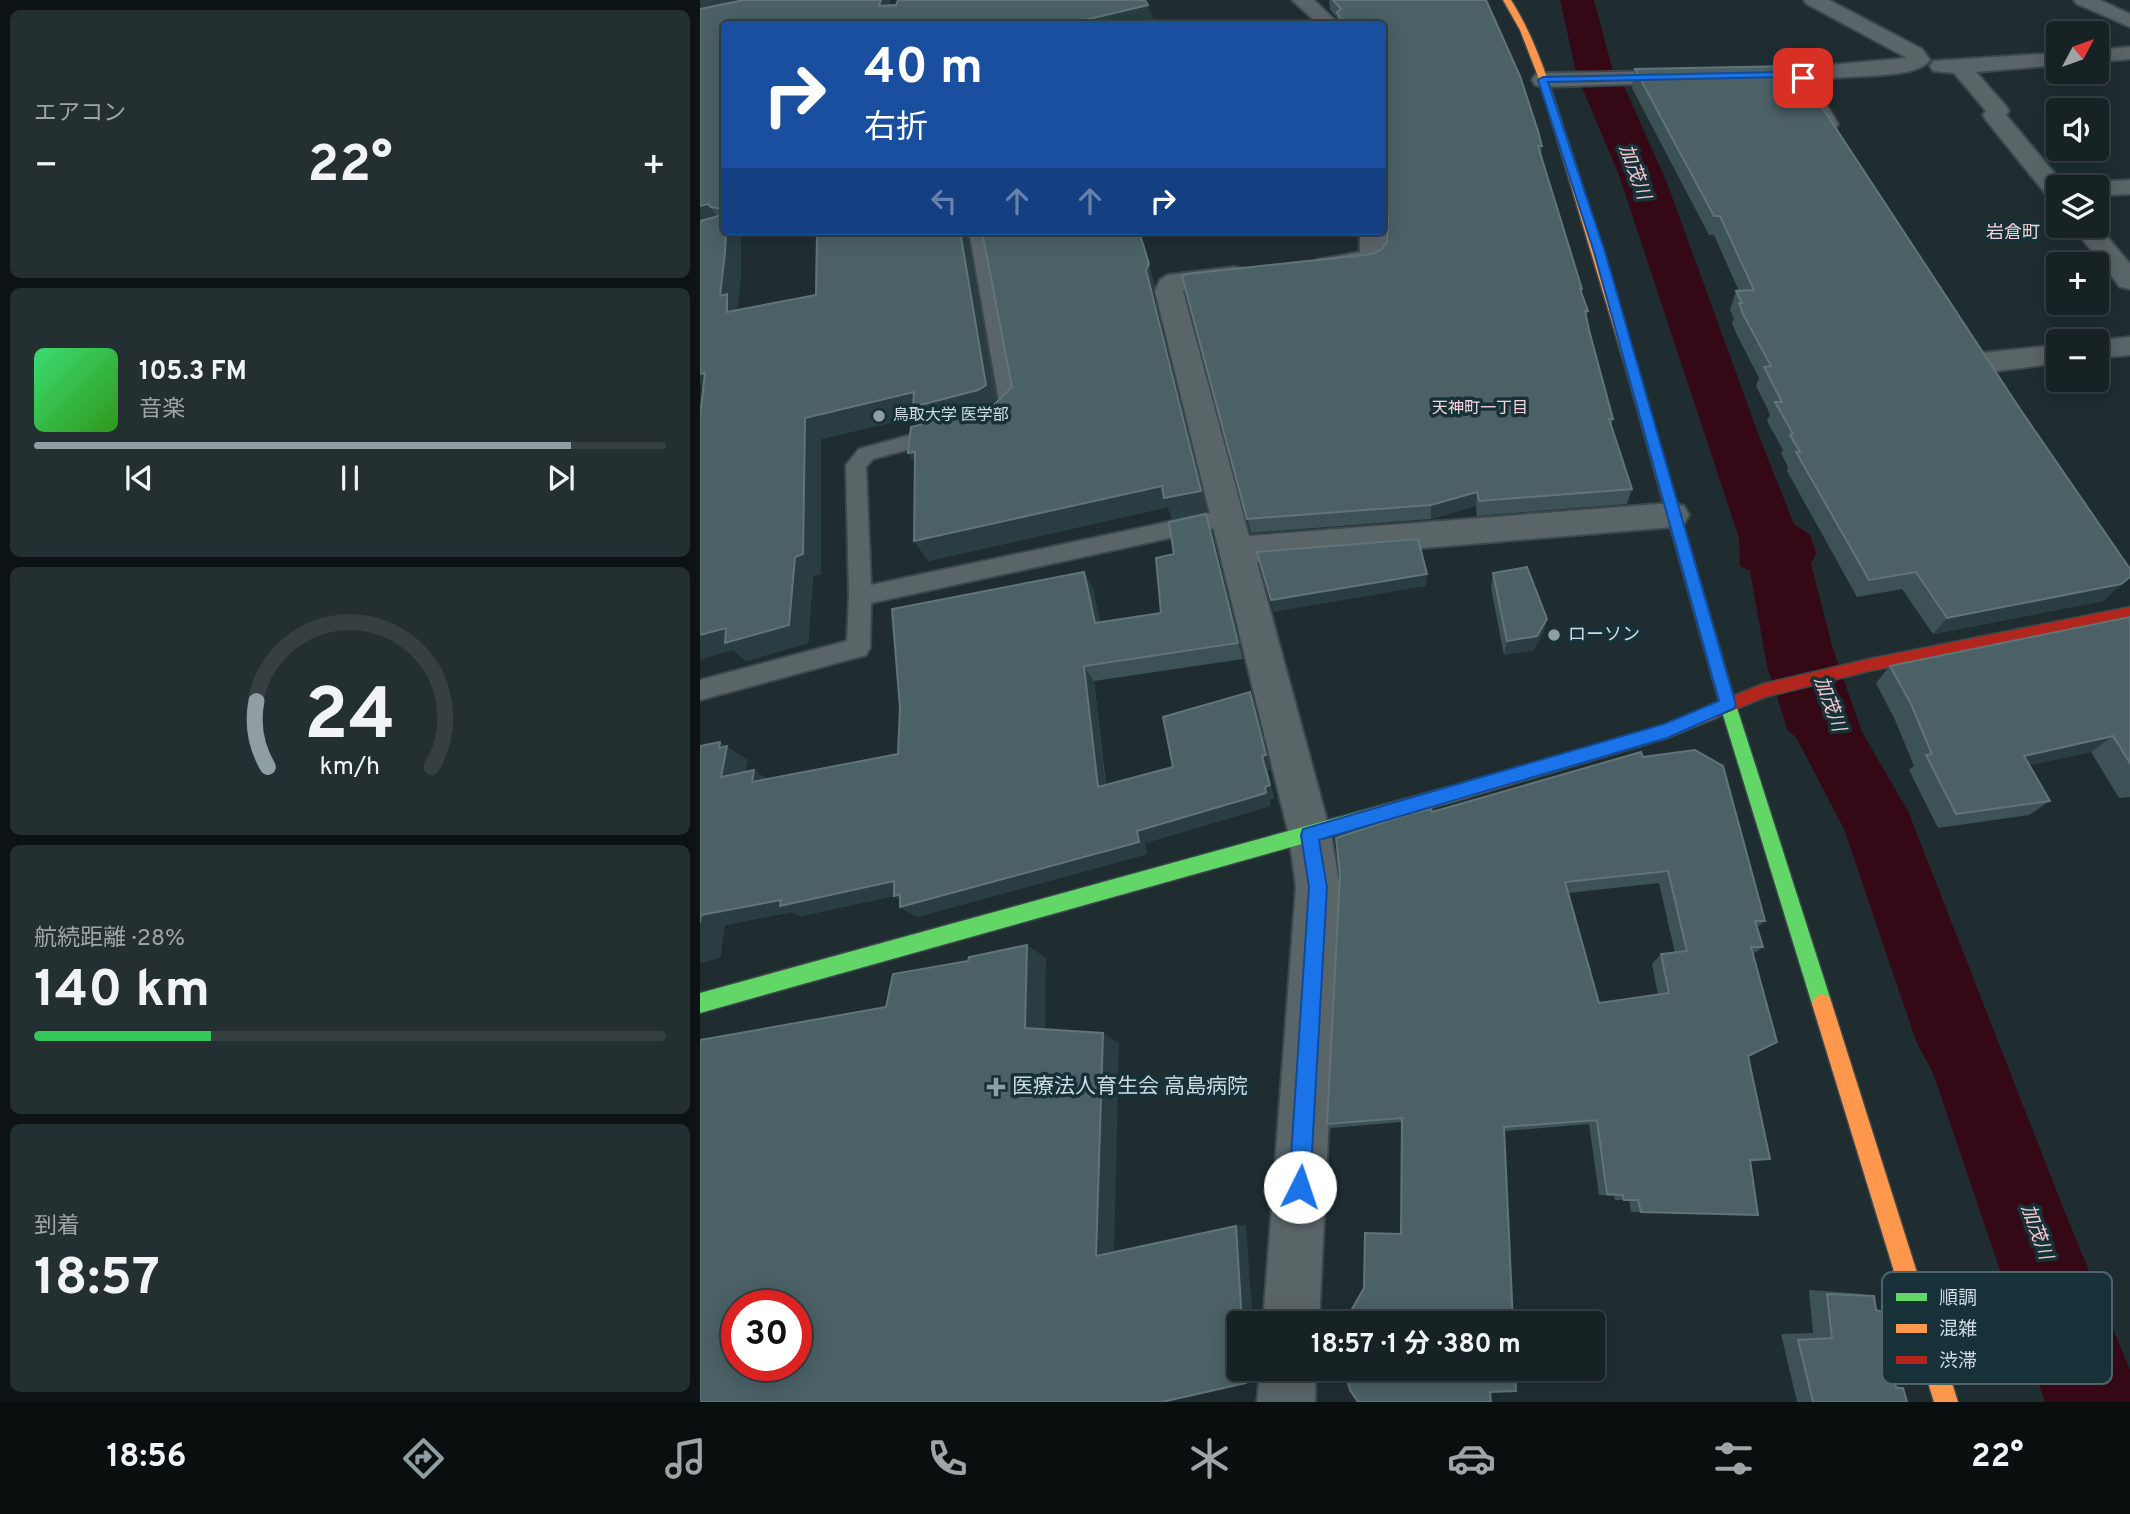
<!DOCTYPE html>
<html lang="ja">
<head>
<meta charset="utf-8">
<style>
  :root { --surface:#172225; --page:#242f32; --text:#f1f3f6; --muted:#9ea4a7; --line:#363f42; --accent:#8f9ea3 }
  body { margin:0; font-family:Overpass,"Noto Sans JP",sans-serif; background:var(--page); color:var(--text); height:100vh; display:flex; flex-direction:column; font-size:26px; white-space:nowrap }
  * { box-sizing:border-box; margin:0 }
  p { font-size:23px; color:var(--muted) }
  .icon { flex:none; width:38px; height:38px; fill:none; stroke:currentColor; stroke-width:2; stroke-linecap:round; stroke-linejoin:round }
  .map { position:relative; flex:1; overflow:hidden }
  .drawer { display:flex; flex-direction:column; gap:10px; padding:10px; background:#0d1314; width:700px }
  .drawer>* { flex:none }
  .guide { position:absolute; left:21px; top:21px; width:665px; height:214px; border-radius:7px; box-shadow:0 4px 18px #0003,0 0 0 2px var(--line); background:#1a4fa0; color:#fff; overflow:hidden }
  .needle { width:46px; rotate:49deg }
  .controls { position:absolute; left:1346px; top:21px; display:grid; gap:14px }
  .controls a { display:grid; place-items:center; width:63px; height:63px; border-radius:7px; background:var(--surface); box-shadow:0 4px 18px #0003,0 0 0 2px var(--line); font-size:35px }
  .speed { position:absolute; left:21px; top:1290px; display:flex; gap:14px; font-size:35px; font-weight:700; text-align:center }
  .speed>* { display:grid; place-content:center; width:91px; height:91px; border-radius:50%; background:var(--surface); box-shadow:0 4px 18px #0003,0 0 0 2px var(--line); line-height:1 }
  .speed .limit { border:10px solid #d22; background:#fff; color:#111 }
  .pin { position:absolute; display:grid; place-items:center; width:60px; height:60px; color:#fff; margin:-30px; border-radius:14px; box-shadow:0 4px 10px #0006 }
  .me { position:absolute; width:77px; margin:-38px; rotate:4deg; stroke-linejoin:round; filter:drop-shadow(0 0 5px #0008) }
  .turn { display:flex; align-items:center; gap:24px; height:147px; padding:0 28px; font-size:32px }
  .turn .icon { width:91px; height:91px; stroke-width:2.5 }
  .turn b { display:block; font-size:49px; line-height:60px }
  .lanes { display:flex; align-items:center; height:66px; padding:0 28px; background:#0003; justify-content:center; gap:35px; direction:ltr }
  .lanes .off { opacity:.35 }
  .big { font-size:52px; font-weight:700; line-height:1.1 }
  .drawer .card { flex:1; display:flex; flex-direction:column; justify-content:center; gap:10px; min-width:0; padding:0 24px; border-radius:10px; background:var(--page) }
  .drawer .dial { align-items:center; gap:0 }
  .dial svg { height:182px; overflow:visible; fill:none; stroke:var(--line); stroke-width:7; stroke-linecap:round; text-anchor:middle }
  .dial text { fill:var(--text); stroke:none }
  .song { display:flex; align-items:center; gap:21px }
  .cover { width:84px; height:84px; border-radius:10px; background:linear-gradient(135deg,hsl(140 70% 55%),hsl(110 70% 35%)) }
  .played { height:7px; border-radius:4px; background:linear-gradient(90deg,var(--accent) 85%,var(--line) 85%) }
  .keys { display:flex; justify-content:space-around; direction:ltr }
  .heat { display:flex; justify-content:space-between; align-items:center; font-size:38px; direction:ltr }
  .charge { height:10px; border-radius:5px; background:linear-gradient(90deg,#34c759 28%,var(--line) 0) }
  .trip { position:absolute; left:527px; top:1311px; width:378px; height:70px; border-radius:7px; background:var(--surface); box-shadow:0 4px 18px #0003,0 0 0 2px var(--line); font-weight:700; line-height:70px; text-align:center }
  .tabs { display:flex; height:112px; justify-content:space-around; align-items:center; background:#090e0f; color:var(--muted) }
  .tabs .icon { width:49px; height:49px }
  .tabs .active { color:var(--accent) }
  .tabs b { font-size:32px; color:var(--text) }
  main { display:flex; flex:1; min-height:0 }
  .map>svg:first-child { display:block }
  .water { fill:#350816 }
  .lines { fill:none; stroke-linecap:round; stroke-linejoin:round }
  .lane-casing { stroke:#3c484c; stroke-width:4 }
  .street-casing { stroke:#3c484c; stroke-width:4 }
  .fast-casing { stroke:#3c484c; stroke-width:3 }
  .slow-casing { stroke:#3c484c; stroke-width:3 }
  .jam-casing { stroke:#3c484c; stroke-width:3 }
  .path { stroke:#596366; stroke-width:2.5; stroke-dasharray:1 2.5; stroke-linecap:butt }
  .lane { fill:#5a6568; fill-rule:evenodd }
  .street { fill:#5a6568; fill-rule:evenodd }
  .fast { fill:#63d668; fill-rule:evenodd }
  .slow { fill:#ff974d; fill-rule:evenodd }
  .jam { fill:#b3261e; fill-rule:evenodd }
  .wall { fill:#3c5257; fill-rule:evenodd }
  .shaded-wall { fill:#2a3d42 }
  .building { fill:#4b6166; stroke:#607479; stroke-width:2; fill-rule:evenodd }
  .route { fill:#1a73e8; stroke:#114b97; stroke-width:2 }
  .poi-dot { fill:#8f9ea3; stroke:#173139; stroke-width:2.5 }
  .labels { text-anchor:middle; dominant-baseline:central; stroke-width:7; stroke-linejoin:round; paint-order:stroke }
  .far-neighbourhood-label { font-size:16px; fill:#f7d4d8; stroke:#173139 }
  .far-poi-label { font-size:16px; fill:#ccdbe0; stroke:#173139; text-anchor:start }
  .far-quarter-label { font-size:18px; fill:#f7d4d8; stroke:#173139 }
  .poi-label { font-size:18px; fill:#ccdbe0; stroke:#173139; text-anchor:start }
  .water-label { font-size:19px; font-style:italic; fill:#f6c9cf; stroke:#173139 }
  .near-poi-label { font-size:21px; fill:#ccdbe0; stroke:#173139; text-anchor:start }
  .key { fill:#173139; stroke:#4d646b; stroke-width:2 }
  .key-label { font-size:19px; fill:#ccdbe0 }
</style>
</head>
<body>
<main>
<section class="drawer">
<div class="card"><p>エアコン</p>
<div class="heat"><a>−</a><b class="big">22°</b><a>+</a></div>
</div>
<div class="card">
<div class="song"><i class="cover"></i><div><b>105.3 FM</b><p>音楽</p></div></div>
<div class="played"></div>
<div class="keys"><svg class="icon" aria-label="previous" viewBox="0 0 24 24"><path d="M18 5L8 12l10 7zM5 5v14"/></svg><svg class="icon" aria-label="pause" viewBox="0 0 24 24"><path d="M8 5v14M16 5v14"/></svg><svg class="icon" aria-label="next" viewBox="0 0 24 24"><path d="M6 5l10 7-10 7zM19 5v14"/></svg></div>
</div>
<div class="card dial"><svg viewBox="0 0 100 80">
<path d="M14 69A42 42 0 1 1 86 69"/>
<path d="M14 69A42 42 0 0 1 9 40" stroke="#8f9ea3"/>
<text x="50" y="56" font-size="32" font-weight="700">24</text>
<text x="50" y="72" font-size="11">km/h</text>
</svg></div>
<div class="card"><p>航続距離 · 28%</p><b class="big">140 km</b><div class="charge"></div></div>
<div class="card"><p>到着</p><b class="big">18:57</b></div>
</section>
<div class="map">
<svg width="1430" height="1402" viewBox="0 0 1430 1402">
  <rect width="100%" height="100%" fill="#1f2d31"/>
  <path class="water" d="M860 0H894L913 71 919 75 967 183 1062 444 1094 524 1110 535 1116 553 1111 564 1132 646 1162 732 1208 811 1364 1210 1430 1370V1402H1345L1233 1073 1216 1041 1144 829 1096 737 1088 731 1067 666 1050 571 1040 566 1039 538 919 175 877 76Z"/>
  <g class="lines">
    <g class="lane-casing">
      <path id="lane" d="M269 231H285L320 409C313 419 301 427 289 424L286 419 300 407Z
        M240 427 247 429 250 434 247 439 173 459 166 467 171 585 529 509 537 511 540 517 537 523 529 525 171 603 170 648 166 655 0 700V680L147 641 149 596 146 465 159 449Z"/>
    </g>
    <g class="street-casing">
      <path id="street" d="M592 0H614L639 24H618Z
        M1104 0H1129L1222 49 1230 60C1214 82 1140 72 1113 82L1138 124 1135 129H1119L1091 85 1095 73 1130 65 1207 58 1107 4Z
        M1374 0H1400L1430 14V27L1377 4Z
        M1430 47V59L1396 62V50Z
        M1358 53V65L1276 72 1306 106 1309 111 1306 115 1366 187H1358V200L1349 198 1286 120 1283 115 1286 111 1254 73 1233 71 1230 66 1233 61Z
        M984 71 992 72 995 77 992 82 843 87 835 85 832 80 835 75 843 73Z
        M1430 180V194L1396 196V187H1385L1396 182Z
        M1396 223 1430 264V289L1420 287 1372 226H1396Z
        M682 226C686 232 686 235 686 242 686 247 687 254 685 258 677 272 630 275 617 272L613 266 617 260 660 252V231H682Z
        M534 267 544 269 547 275 544 281 485 288 483 291 549 536 972 503 984 506 989 515 984 524 972 527 557 562 631 835 640 887 619 1323H563L596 887 589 835 455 291 460 280 468 275Z
        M1430 337V355L1396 358V341H1390Z
        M1358 345V363L1282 373 1272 370 1267 363 1272 356 1282 353Z
        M560 1368H616L615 1402H557Z"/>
    </g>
    <g class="fast-casing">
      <path id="fast" d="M932 365 938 369 1036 705 1132 1004 1129 1011 1122 1014 1115 1011 1112 1004 1020 705 926 369Z
        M759 784 765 787 767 792 765 797 759 800 0 1013V993Z"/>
    </g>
    <g class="slow-casing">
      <path id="slow" d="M803 0H811C839 44 852 94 869 144 893 218 916 294 938 369L936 372H928L926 369 839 79 820 30Z
        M1012 705 1018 707 1020 712 1018 717 967 738 759 800 753 797 751 792 753 787 759 784 965 725Z
        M1122 994 1129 997 1132 1004 1258 1402H1234L1112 1004 1115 997Z"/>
    </g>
    <g class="jam-casing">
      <path id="jam" d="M1430 607V619L1169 671 1065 697 1012 719 1006 717 1004 712 1006 707 1063 684 1169 659Z"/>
    </g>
    <path class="path" d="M449 13 456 24"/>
    <use href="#lane" class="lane"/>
    <use href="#street" class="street"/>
    <use href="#fast" class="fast"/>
    <use href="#slow" class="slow"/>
    <use href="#jam" class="jam"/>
  </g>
  <path class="wall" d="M0 0 191 5 445 0 24 24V231H41V274L37 309 38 310 116 295 117 231H265L267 235 297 403 455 286 452 292 507 511 472 519 468 507 228 561 223 424 218 416 121 439V574L113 576 108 643 46 661 33 650 3 388Z
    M629 0H786L842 146 841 155 882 289 881 294 888 311 886 317 889 330 913 419 911 427 932 489 927 504 777 516 776 506 731 519 551 533 482 276 673 254 682 249 687 242 688 230 684 224 682 225V24H638V20L630 9Z
    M935 69 1414 591 1403 601 1233 634 1202 589 1157 597 1087 471 1088 467 1081 453 1083 450 1067 421 1070 414 1056 386 1059 378 1036 333 1032 323 1034 319 1030 310 1036 291H1039L1014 235H1009L932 88Z
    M511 531 543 659 394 681 406 785 473 767 555 707 570 769 567 770 574 798 569 800 570 806 445 843 447 854 217 917 200 907V900L194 896 101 916 92 912 25 925 20 958 26 746 47 760 45 772 67 779 198 754 393 589 400 622 461 613 474 554Z
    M793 573 847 619 843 633 834 650 804 655 791 588Z
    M1430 617V797L1419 798 1391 752 1329 765 1350 801 1329 815 1238 828 1209 770 1214 766 1195 720 1176 683 1190 666Z
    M943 757 1065 921 1057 927 1063 947 1053 954 1048 1056 1070 1159 1050 1162 1044 1215 931 1212 929 1200H915L914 1196 899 1195 889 1124 805 1131 664 1288 665 1233H701L702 1122 631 1128 627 1124 732 812ZM959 883 975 953 961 954 952 964 958 995 899 1003 868 893Z
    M1109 1290 1153 1293 1174 1296 1176 1310 1195 1385 1203 1388 1207 1402H1097L1081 1334 1113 1333Z"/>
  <path class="shaded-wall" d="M0 0H71L0 16Z
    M181 0H190L191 16 179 6Z
    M448 5 453 24H368Z
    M8 204 23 225 0 231V206Z
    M682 209H684V224L682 225Z
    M26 231H41V274L37 309 43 316 27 312 20 296Z
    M260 231H265L267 235 297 406 226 428 218 416 121 439V574L113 576 108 643 46 661 33 650 0 660V635L105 418Z
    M449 264 455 286 452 292 507 511 472 519 468 507 228 561 214 541 446 270Z
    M5 373 11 397 0 384V374Z
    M215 452 221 474 208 453Z
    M777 492 776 506 731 519V505Z
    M506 514 511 531 543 659 538 643Z
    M384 572 393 589 404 639 395 623Z
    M727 574 726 586 573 612 571 600Z
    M1430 577 1403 601 1233 634 1247 618Z
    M847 619 843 633 834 650 804 655 807 641Z
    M384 666 394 681 407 800 398 787Z
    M550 692 570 769 567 770 574 798 569 800 570 806 445 843 447 854 217 917 200 907 209 905 194 896 101 916 92 912 25 925 20 958 0 963V923L1 915 81 900 194 881 437 831 562 756Z
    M1413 736 1391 752 1304 771 1324 756Z
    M20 742 47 760 42 790 21 777 19 748Z
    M54 770 74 784 52 782Z
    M327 945 346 958 345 1037 325 1028Z
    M403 1033 419 1043 414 1254 396 1256Z
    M546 1225 553 1323H542L536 1226Z
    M545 1368H556V1372L546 1383Z"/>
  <path class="building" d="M44 0H181L179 6 196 5 198 0H445L448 5 368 24H24V209L11 207 8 204 0 206V9Z
    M633 0H786L820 76 838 131 842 146H838L882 289H880L888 311H885L889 330 913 419H909L932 489 779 501 777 492 731 505 547 519 482 276 487 274 673 254 682 249 687 242 688 215 684 209H682V24H643L637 12 641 9Z
    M1095 66 1320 409 1430 569V577L1421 584 1247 618 1216 572 1169 580 1096 452H1100L1090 435 1093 434 1075 402H1082L1064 367 1071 366 1043 314 1039 303H1042L1036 291 1054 290 1020 216H1014L935 69Z
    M24 211V231H26L25 252 20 296 27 294V312L116 295 117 231H260L286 385 278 390 213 407 214 392 105 418 103 554 95 557 89 625 25 643 26 628 0 635V416L5 373 0 374V221L22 215Z
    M282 231H439L449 264 446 270 501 491 464 498 462 486 214 541 215 452 208 453 211 427 294 405 312 387Z
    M506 514 538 643 384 666 398 787 473 767 463 717 550 692 566 755 562 756 570 785 565 787 566 793 437 831 439 842 200 907V894L194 896V881L80 906 81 900 1 915 0 923V746L20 742 19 748 27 746 21 777 54 770 52 782 198 754 200 708 192 609 384 572 395 623 461 613 456 558 474 554 469 522Z
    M718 539 727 574 571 600 557 552Z
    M827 567 847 619 837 636 807 641 793 573Z
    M1430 617V763L1413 736 1324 756 1350 801 1256 814 1226 755 1232 754 1211 704 1190 666Z
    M995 750 1023 766 1065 921H1055L1063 947H1051L1077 1042 1048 1056 1070 1159 1050 1160 1058 1215 941 1212 938 1200H924L923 1195 907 1194 897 1120 804 1127 813 1323H646L648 1316 664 1288 665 1233 701 1234 702 1118 627 1124 640 875 636 838 709 814 731 809 732 812 941 752 943 757ZM968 871 987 951 961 954 969 993 899 1003 865 882Z
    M327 945 325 1028 403 1033 396 1256 536 1226 542 1323H539V1368H545L546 1383 462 1402H0V1040L186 1007 193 974 268 961 269 957ZM37 1306H96V1365H37Z
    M1127 1294 1174 1296 1176 1310 1182 1312 1196 1388H1203L1207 1402H1113L1098 1340 1132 1338Z
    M644 1368H815L816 1391 790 1392 791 1402H658L650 1390Z"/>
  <path class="route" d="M1083 72 1108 78 1103 81 1083 77 848 82 905 252 1036 705 1033 709 967 738 619 840 627 887 610 1187 607 1194 600 1198 592 1194 589 1187 609 887 601 835 603 829 964 724 1019 701 894 252 838 80 843 77Z"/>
  <g class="poi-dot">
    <circle cx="179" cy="416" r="7"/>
    <circle cx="854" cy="635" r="7"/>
    <path d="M292.5 1076.5h7v7h7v7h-7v7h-7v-7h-7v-7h7z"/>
  </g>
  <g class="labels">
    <g class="far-neighbourhood-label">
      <text x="780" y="409">天神町一丁目</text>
    </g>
    <g class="far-poi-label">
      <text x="193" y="416">鳥取大学 医学部</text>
    </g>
    <g class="far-quarter-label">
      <text x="1313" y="233">岩倉町</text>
    </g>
    <g class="poi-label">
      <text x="868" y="635">ローソン</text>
    </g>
    <g class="water-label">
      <text transform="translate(934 172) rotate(70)">加茂川</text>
      <text transform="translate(1129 704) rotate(70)">加茂川</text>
      <text transform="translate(1336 1232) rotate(70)">加茂川</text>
    </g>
    <g class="near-poi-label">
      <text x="312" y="1087">医療法人育生会 高島病院</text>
    </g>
  </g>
  <rect x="1182" y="1272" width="230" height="112" rx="10" class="key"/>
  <rect x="1196" y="1293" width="31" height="8" fill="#63d668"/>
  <rect x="1196" y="1324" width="31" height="9" fill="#ff974d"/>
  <rect x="1196" y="1356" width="31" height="8" fill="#b3261e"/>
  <g class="key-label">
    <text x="1239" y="1304">順調</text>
    <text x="1239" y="1335">混雑</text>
    <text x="1239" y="1367">渋滞</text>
  </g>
</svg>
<div class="controls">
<a><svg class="needle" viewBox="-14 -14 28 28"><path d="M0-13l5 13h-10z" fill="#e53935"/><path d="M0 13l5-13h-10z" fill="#9ea4a7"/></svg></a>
<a><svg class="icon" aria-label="sound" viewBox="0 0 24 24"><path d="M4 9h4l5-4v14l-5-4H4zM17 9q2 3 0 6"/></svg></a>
<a><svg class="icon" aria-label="layers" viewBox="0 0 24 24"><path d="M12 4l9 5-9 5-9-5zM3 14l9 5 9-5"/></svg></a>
<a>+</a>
<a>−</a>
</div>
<div class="speed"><div class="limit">30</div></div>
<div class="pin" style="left:1103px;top:78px;background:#d93025"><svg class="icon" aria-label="arrive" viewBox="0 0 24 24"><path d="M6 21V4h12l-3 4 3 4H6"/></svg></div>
<svg class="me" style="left:600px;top:1187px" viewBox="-20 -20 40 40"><circle r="19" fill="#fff"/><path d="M0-13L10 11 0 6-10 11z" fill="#1a73e8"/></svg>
<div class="trip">18:57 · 1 分 · 380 m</div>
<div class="guide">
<div class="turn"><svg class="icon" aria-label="right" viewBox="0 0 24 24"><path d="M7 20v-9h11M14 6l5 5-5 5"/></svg><div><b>40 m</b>右折</div></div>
<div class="lanes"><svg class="icon off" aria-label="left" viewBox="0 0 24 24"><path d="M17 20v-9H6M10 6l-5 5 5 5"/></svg><svg class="icon off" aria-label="ahead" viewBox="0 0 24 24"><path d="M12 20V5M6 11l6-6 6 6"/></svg><svg class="icon off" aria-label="ahead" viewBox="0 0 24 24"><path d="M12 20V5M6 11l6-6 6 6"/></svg><svg class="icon" aria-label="right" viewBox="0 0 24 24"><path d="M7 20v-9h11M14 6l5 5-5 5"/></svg></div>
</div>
</div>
</main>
<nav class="tabs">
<b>18:56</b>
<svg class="icon active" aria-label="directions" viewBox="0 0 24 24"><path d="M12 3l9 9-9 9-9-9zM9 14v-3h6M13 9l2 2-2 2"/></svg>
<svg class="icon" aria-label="music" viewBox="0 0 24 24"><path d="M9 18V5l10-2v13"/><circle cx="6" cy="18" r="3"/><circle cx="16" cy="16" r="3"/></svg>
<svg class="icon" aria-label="phone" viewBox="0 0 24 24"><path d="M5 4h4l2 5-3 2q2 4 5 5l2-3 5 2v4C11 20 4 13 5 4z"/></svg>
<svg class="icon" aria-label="climate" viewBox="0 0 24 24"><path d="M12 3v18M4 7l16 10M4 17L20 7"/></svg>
<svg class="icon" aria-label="car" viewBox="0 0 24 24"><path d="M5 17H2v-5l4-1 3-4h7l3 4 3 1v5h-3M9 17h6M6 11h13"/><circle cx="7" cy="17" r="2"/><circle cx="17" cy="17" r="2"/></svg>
<svg class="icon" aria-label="filters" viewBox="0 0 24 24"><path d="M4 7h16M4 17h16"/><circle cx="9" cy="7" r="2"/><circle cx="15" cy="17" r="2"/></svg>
<b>22°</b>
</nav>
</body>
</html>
